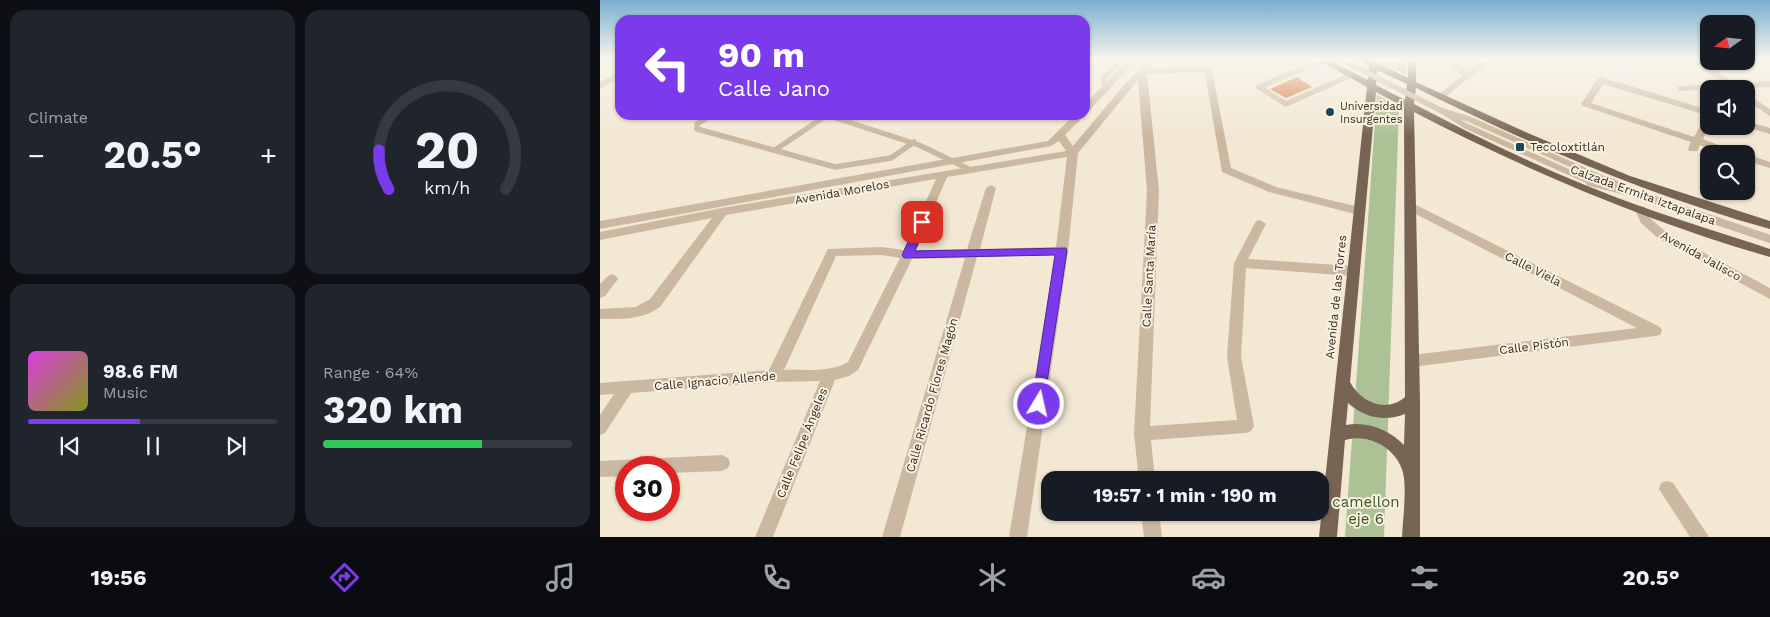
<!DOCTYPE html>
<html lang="en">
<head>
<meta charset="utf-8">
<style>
  :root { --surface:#171b24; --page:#20242c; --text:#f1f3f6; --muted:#9ea1a6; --line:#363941; --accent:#7c3aed }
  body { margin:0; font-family:"Work Sans",sans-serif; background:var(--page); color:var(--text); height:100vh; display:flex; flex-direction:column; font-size:19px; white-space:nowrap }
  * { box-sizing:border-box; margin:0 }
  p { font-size:16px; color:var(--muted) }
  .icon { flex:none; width:28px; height:28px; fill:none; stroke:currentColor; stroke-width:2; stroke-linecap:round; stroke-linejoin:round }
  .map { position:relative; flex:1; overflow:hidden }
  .details { display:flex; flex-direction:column; gap:10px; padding:10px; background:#0d0f14; width:600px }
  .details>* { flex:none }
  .top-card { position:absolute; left:15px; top:15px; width:475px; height:105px; border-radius:15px; box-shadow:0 1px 4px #0004; background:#7c3aed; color:#fff; overflow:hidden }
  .needle { width:32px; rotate:255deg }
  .tools { position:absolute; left:1100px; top:15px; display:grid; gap:10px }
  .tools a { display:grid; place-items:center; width:55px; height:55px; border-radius:10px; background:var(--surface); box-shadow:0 1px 4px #0004; font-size:25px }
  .speed { position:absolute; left:15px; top:456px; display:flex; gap:10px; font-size:25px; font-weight:700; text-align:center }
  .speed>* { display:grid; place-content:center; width:65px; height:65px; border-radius:50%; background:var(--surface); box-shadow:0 1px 4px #0004; line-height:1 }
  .speed .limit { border:8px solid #d22; background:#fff; color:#111 }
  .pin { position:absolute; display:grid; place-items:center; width:42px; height:42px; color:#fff; margin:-21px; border-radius:10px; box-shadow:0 2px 8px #0006 }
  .me { position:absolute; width:55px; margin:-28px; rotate:9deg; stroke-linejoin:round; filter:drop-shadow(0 0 4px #0008) }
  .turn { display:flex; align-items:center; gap:18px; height:105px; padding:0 20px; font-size:22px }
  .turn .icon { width:65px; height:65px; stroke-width:2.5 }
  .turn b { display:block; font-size:35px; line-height:42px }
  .big { font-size:38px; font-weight:700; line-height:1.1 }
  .details .card { flex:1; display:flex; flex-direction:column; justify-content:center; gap:8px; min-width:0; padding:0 18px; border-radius:15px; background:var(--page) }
  .details .dial { align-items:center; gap:0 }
  .dial svg { height:130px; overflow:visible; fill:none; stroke:var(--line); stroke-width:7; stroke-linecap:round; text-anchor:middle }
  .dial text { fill:var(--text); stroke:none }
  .song { display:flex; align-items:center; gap:15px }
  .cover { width:60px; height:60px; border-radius:8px; background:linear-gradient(135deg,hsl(300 70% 55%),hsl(70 70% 35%)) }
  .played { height:5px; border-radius:2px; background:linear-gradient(90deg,var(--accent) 45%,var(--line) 45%) }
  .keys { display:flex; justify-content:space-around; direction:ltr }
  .heat { display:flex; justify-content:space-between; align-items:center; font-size:28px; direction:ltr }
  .charge { height:8px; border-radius:4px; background:linear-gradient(90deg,#34c759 64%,var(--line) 0) }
  .details .tiles { flex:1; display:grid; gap:10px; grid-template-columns:repeat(2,1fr) }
  .trip { position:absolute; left:441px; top:471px; width:288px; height:50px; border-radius:15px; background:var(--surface); box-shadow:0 1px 4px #0004; font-weight:700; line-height:50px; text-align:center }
  .tabs { display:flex; height:80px; justify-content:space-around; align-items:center; background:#090b0e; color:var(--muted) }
  .tabs .icon { width:35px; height:35px }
  .tabs .current { color:var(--accent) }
  .tabs b { font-size:22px; color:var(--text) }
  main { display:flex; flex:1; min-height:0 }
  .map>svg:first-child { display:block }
  .green { fill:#acc194 }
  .building { fill:#cf7135 }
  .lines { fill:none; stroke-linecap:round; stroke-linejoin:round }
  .service-far1 { stroke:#cab9a0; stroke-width:5.5 }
  .service { stroke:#cab9a0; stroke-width:8 }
  .minor { fill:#cab9a0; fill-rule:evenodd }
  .primary { fill:#776453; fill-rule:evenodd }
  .service-bridge-far1 { stroke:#cab9a0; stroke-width:5.5 }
  .service-bridge { stroke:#cab9a0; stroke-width:8 }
  .route { fill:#7c3aed; stroke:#51269a }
  .poi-dot { fill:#174a57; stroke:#faf2e0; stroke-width:2 }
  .labels { text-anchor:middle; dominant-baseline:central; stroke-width:4; stroke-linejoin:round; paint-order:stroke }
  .far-poi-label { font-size:11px; fill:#342b24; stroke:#faf2e0; text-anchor:start }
  .poi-label { font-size:12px; fill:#342b24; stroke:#faf2e0; text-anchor:start }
  .street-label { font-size:12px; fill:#342b24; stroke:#faf2e0 }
  .near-park-label { font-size:15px; fill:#3c5326; stroke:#faf2e0 }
</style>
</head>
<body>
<main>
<section class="details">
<div class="tiles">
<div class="card"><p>Climate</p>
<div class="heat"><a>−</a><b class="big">20.5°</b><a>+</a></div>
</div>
<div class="card dial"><svg viewBox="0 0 100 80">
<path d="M14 69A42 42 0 1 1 86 69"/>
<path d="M14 69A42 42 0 0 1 8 45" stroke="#7c3aed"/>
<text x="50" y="56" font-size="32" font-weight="700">20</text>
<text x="50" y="72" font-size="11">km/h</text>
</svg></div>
<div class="card">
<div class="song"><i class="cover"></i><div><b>98.6 FM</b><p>Music</p></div></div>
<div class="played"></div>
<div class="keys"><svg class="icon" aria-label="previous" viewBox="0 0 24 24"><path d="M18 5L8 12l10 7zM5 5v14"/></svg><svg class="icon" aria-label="pause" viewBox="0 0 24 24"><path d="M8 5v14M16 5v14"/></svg><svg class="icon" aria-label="next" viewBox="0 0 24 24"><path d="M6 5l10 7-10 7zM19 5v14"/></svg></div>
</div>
<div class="card"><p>Range · 64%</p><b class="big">320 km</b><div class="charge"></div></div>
</div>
</section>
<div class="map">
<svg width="1170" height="537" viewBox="0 0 1170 537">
  <rect width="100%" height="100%" fill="#f2e8d4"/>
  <path class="green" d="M781 60H806V75L780 62Z
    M777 95 799 107 784 537H745Z"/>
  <path class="building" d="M697 77 712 87 686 98 670 89Z"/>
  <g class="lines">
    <path class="service-far1" d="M723 60 659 87 686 104 751 75
      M0 85 20 75
      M507 88 503 79 520 60
      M842 111 869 119 1013 183
      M112 115 97 124V129L235 167 291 158 314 142
      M227 115 319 145 371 170
      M175 150 227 115"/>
    <path class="service" d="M1011 182 1031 192 1170 239"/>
    <path class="minor" d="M528 60H536L488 112 485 113V104Z
      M549 60H557L549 69 601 66 612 70 631 168 676 187 759 207 765 211 759 215 669 192 622 172 605 73 600 72 547 74 559 191 550 426 637 420 627 357 634 263 656 221 660 220 666 224 648 259 753 266 757 268 759 271 757 274 753 276 646 268 641 357 654 426 651 431 646 433 551 440 555 480H539L534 434 547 191 538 80 478 153 468 251 427 537H409L455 255 377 257 300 537H282L365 258 312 259 258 370 249 376 235 380 173 537H155L220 381 174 382 31 393 5 433 0 435V415L14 394 0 395V383L169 370 228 249 282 247 304 250 336 179 126 215 60 307C42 320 21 319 0 319V309L36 307 50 299 112 218 0 240V232L122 208 466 151 459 141 451 146 0 229V221L448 141 474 115H485L465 135 473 146 524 85ZM467 157 456 247 380 249 396 188 391 185 386 188 367 249 316 250 347 177ZM282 255 300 258 248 362C230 373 205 369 184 370L236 256Z
      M847 60H855L867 72 883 60H892L841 100 836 97 838 95 862 76Z
      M1014 60H1040C1034 64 1019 66 1013 62Z
      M1091 60H1100L1135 83 1170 81V87L1078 91V87L1081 86 1124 84Z
      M1001 77 1109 110V126L1103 139 1142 154H1126L1100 145 1097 151H1089L1088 149 1091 142 983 106 981 104 998 78ZM1003 84 1106 115 1094 137 991 103Z
      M1146 93 1170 109V116L1146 100Z
      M1146 121 1170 128V134L1143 126H1146Z
      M1146 154 1170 162V168L1146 161Z
      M810 202 1060 327 1062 331 1060 335 1055 336 812 367 807 365 805 361 807 357 812 355 1037 328 806 209 804 206 806 203Z
      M1041 206 1045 207 1050 218 1067 233 1170 288V299L1059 239 1041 223 1035 210Z
      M12 274 16 276 18 279 5 296 0 298V284L8 276Z
      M122 455 128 458 130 463 128 468 122 471 69 473V468H26V476L0 477V461Z
      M1067 481 1073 483 1109 537H1090L1059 489 1061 483Z
      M541 512H559L562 537H544Z"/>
    <path class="primary" d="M718 60H728L768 80 769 66 760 60H778V63L808 78V60H816V82L930 134 1030 176 1170 221V229C1047 195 930 144 816 88L814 104C871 134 930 163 990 187 1048 211 1110 229 1170 249V257C1046 221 928 171 814 112L820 400V537H802C803 518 806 497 804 478 801 451 771 432 745 440L737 537H719L767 87ZM777 70 807 84 805 100 776 85ZM776 92 804 107 805 397C787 413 761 403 750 382ZM748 403C765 418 785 422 805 414L804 445C789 430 768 421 746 425Z"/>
    <path class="service-bridge-far1" d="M742 60 842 111 866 126 993 183"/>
    <path class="service-bridge" d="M990 182 1031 192"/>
  </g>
  <linearGradient id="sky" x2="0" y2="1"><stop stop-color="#79aed2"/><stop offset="0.44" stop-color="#f9f5ec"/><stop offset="1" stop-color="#f9f5ec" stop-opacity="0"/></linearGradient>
  <rect width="1170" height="135" fill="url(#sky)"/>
  <path class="route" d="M322 219 327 222 315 251 466 248 467 251 443 408 439 409 434 408 432 404 455 255 304 258 302 255 317 222Z"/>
  <g class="poi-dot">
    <circle cx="730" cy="112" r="5"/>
    <rect x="915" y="142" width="10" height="10" rx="2.5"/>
  </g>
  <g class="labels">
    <g class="far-poi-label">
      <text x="740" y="106">Universidad<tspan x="740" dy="13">Insurgentes</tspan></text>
    </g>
    <g class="poi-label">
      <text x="930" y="147">Tecoloxtitlán</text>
    </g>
    <g class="street-label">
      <text transform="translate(242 192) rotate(-10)">Avenida Morelos</text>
      <text transform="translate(1043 195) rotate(20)">Calzada Ermita Iztapalapa</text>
      <text transform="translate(1101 256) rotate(29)">Avenida Jalisco</text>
      <text transform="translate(933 269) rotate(27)">Calle Viela</text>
      <text transform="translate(549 276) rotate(-87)">Calle Santa María</text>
      <text transform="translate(736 297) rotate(-84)">Avenida de las Torres</text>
      <text transform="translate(934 346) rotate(-7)">Calle Pistón</text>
      <text transform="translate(115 381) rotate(-5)">Calle Ignacio Allende</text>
      <text transform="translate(332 395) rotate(-74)">Calle Ricardo Flores Magón</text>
      <text transform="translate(202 443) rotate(-68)">Calle Felipe Ángeles</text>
    </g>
    <g class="near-park-label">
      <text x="766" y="502">camellon<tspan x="766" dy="17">eje 6</tspan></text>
    </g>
  </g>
</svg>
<div class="tools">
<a><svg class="needle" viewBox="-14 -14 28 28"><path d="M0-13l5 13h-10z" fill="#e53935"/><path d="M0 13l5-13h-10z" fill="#9ea1a6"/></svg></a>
<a><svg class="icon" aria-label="sound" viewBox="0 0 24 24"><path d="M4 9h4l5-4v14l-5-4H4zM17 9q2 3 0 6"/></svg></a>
<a><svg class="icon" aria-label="search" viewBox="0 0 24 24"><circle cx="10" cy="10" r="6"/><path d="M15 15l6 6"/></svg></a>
</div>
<div class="speed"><div class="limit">30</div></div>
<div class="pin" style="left:322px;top:222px;background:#d93025"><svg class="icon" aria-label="arrive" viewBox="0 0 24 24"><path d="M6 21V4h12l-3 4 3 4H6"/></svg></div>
<svg class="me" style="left:439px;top:404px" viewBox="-20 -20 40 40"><circle r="17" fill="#7c3aed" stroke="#fff" stroke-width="3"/><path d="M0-11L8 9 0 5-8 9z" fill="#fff"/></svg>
<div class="trip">19:57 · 1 min · 190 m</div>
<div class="top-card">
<div class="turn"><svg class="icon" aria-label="left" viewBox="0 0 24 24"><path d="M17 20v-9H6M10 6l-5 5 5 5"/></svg><div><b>90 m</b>Calle Jano</div></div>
</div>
</div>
</main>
<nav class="tabs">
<b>19:56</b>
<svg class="icon current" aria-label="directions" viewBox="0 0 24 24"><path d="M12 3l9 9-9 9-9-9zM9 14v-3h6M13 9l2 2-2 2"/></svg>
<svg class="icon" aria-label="music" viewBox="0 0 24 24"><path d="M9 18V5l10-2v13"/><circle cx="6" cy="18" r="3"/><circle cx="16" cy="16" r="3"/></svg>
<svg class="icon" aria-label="phone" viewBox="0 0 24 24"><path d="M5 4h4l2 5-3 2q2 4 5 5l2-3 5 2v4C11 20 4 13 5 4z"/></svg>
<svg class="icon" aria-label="climate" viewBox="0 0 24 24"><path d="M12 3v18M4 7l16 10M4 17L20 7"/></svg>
<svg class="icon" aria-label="car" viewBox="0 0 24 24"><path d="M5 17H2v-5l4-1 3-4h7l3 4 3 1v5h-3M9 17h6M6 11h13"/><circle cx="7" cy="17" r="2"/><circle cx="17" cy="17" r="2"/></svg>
<svg class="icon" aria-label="filters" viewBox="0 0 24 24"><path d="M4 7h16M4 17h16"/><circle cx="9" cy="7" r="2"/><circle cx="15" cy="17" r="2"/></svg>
<b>20.5°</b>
</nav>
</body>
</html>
